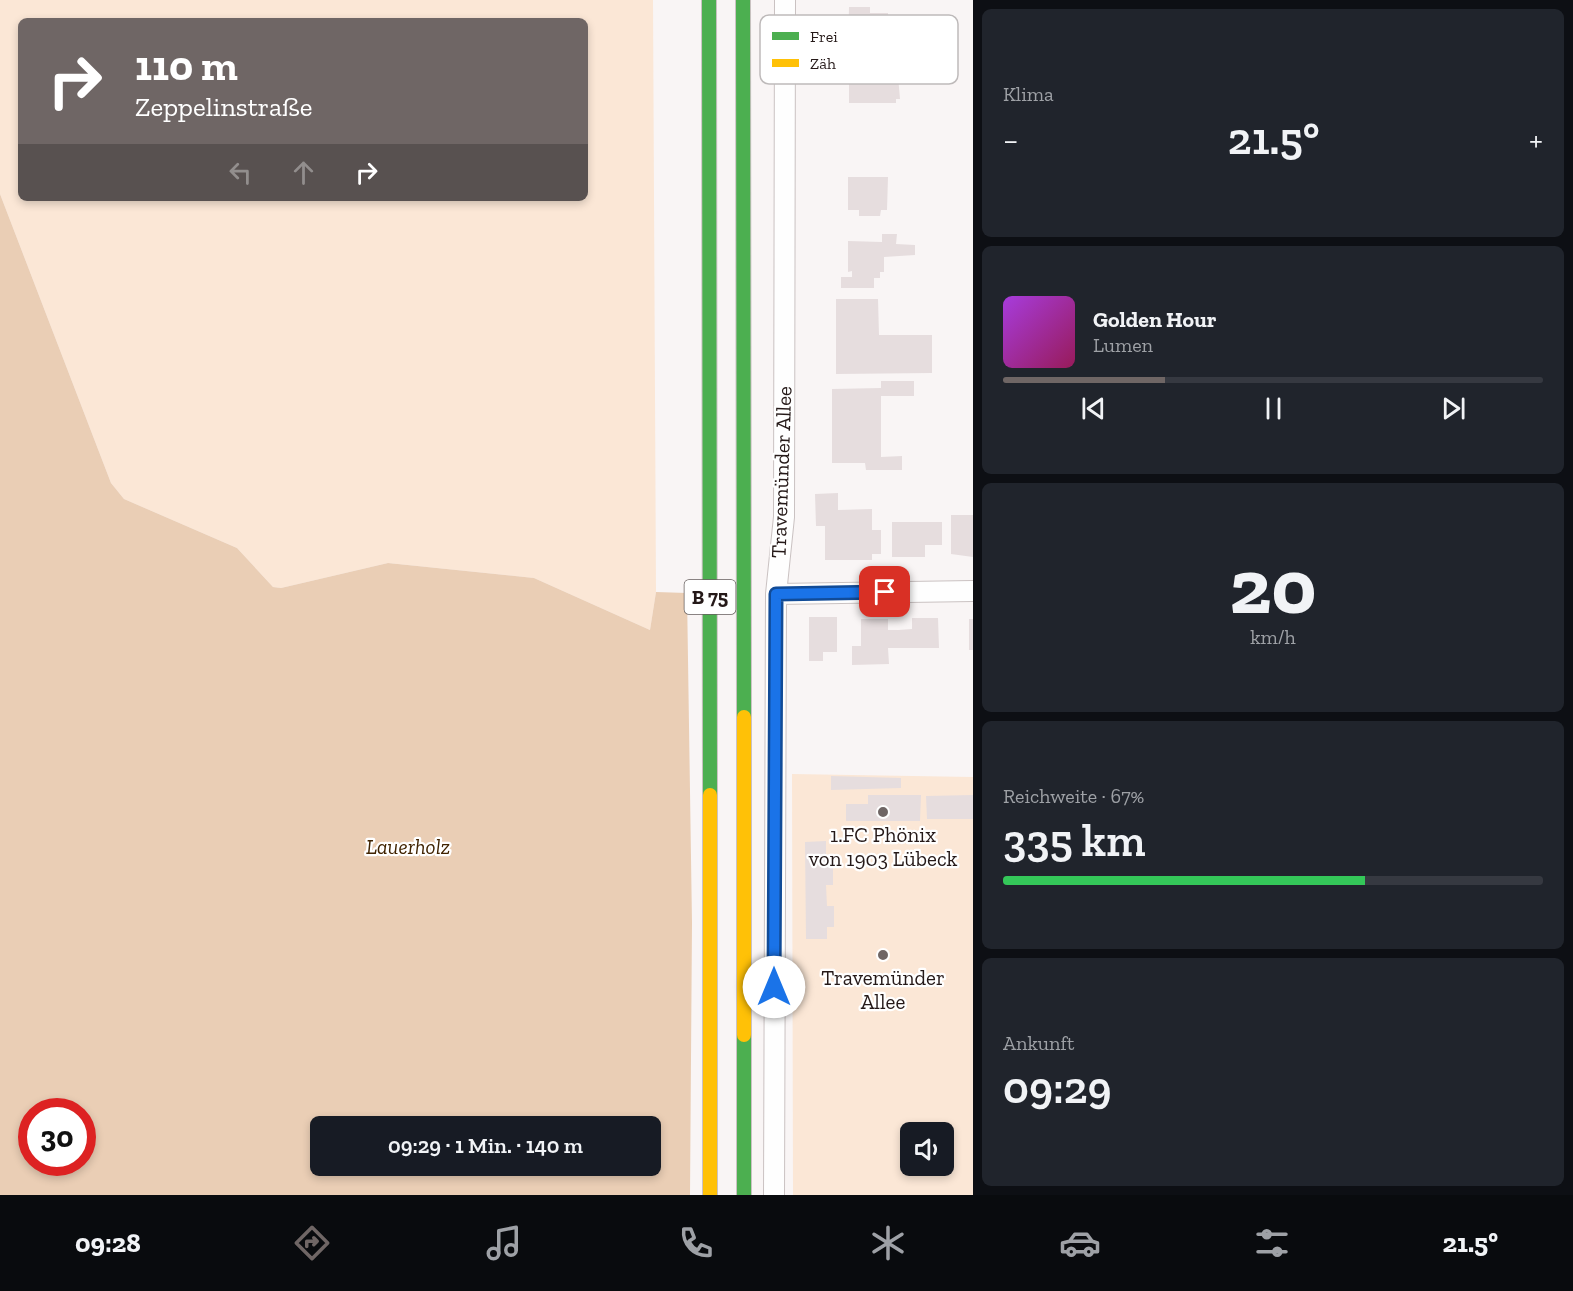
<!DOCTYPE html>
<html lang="de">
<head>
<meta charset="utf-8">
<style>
  :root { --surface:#171b24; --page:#20242c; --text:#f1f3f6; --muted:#9ea1a6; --line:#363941; --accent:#6f6665 }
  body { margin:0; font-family:"Zilla Slab",serif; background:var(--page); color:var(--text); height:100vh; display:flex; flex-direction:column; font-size:22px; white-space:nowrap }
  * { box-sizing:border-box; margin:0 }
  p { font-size:20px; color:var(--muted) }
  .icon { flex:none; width:33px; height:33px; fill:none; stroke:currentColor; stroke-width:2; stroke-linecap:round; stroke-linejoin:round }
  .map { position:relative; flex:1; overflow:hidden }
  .details { display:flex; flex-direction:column; gap:9px; padding:9px; background:#0d0f14; width:600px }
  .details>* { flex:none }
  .guide { position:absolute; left:18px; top:18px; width:570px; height:183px; border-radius:9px; box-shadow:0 3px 9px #0003; background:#6f6665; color:#fff; overflow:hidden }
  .buttons { position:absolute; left:900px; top:1122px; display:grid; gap:12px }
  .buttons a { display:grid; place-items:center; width:54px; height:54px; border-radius:9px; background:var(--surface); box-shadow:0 3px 9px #0003; font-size:30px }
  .speed { position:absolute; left:18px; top:1098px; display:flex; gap:12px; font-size:30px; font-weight:700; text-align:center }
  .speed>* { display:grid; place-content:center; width:78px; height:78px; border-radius:50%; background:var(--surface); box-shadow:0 3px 9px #0003; line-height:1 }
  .speed .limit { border:9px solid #d22; background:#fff; color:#111 }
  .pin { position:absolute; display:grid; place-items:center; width:51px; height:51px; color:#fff; margin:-26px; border-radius:12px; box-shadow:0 3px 9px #0006 }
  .me { position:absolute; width:66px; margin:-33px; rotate:0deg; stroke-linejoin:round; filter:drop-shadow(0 0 4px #0008) }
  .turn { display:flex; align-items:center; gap:21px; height:126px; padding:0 18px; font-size:27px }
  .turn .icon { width:78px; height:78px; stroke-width:2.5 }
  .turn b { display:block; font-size:42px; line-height:51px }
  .lanes { display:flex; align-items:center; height:57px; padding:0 18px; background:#0003; justify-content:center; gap:30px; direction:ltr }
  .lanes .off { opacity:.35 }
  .big { font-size:45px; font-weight:600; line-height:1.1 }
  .details .card { flex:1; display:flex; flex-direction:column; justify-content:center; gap:9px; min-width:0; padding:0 21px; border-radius:9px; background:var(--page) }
  .details .dial { align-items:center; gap:0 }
  .dial b { font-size:78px; line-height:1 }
  .song { display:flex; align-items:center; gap:18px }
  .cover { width:72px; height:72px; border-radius:9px; background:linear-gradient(135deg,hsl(280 70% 55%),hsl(330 70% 35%)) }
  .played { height:6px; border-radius:3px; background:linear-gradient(90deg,var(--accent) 30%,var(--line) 30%) }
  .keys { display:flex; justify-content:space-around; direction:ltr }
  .heat { display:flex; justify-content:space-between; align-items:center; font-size:33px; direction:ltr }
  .charge { height:9px; border-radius:4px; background:linear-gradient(90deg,#34c759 67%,var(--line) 0) }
  .trip { position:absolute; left:310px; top:1116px; width:351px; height:60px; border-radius:9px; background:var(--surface); box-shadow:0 3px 9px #0003; font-weight:600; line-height:60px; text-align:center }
  .tabs { display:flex; height:96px; justify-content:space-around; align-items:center; background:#090b0e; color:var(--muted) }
  .tabs .icon { width:42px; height:42px }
  .tabs .on { color:var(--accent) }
  .tabs b { font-size:27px; color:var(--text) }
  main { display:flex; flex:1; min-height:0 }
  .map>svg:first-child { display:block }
  .green { fill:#fbe7d6; fill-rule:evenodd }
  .forest { fill:#eaceb5; fill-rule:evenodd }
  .building { fill:#e6ddde }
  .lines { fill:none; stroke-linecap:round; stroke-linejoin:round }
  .street-casing { stroke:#cac2c2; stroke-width:22 }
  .fast-casing { stroke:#cac2c2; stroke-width:16 }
  .slow-casing { stroke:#cac2c2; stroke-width:16 }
  .street { stroke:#fefefe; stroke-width:20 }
  .fast { stroke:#4caf50; stroke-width:14 }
  .slow { stroke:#ffc107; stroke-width:14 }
  .route-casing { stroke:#114b97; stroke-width:15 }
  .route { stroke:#1a73e8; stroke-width:10 }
  .poi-dot { fill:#6f6665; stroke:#fff; stroke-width:2 }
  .labels { text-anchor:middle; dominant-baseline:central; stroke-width:4.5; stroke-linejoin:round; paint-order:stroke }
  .shield { fill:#fff; stroke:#665e5d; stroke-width:1.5 }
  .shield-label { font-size:20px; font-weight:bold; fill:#251918 }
  .street-label { font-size:21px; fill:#251918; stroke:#fff }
  .poi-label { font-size:21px; fill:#251918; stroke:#fff }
  .park-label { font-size:21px; font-style:italic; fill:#402300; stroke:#fff }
  .key { fill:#fff; stroke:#bebaba; stroke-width:1.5 }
  .key-label { font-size:16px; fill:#251918 }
</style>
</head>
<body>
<main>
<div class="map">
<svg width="973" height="1195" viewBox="0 0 973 1195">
  <rect width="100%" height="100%" fill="#f9f5f5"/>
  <path class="green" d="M0 0H653L656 592 650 630 534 578 388 563 281 588 273 587 237 548 124 499 111 483 0 194ZM21 21H585V198H21Z
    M792 774 973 777V1195H793ZM910 1132H944V1166H910Z"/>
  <path class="forest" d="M0 194 111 483 124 499 237 548 273 587 281 588 388 563 534 578 650 630 656 592 687 593 692 923 690 1195H0ZM32 1112H82V1162H32ZM321 1126H651V1166H321Z"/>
  <path class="building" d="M849 7H870V13H888V50L848 53Z
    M869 64H897L900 99H896V103H849V73H869Z
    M848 177H888L887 210H881L880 216H859V210H848Z
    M882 234H897L896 244 915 245V255L884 257V272H880V278H874V288H841V277H852V271L848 272V241L882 242Z
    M836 299H878L879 335H932V373L836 374Z
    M881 381H914V396H881V457L902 456V470H866L865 463H832V389L881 388Z
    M838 493V510L872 509V530H881V554H872V560H825V526H816L815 494Z
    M951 515H973V557L951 554Z
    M892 522H942V545H925V557H892Z
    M809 617H837V652H823V661H809Z
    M912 618H938L939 648H888L889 664 852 665V646H861V619H888V630H898L912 629Z
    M969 619H973V650H969Z
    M831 776 901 778V788L831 790Z
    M868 795H921L920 821H846V804H868Z
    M973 795V819H927L926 796Z
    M826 841V864H833V885H826L827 906H834V927H827V939H806L805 842Z"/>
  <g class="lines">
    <g class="street-casing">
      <path id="street" d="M776 594 973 591
        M774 1195 776 594 784 517 785 0"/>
    </g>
    <g class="fast-casing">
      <path id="fast" d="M709 0 710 795
        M743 0 744 717
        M744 1035V1195"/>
    </g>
    <g class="slow-casing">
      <path id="slow" d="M744 717V1035
        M710 795V1195"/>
    </g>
    <use href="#street" class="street"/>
    <use href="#fast" class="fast"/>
    <use href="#slow" class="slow"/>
  </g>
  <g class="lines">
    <g class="route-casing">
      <path id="route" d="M774 987 776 594 885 592"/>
    </g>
    <use href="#route" class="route"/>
  </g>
  <g class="poi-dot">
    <circle cx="883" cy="812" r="6"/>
    <circle cx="883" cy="955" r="6"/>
  </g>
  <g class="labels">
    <rect class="shield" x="684.5" y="580" width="51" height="34" rx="4.5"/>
    <g class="shield-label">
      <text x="710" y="597">B 75</text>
    </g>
    <g class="street-label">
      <text transform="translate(781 472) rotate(-88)">Travemünder Allee</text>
    </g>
    <g class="poi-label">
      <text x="883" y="834">1.FC Phönix<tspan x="883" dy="24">von 1903 Lübeck</tspan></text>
      <text x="883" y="977">Travemünder<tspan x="883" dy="24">Allee</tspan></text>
    </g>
    <g class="park-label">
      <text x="408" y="846">Lauerholz</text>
    </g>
  </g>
  <rect x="760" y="15" width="198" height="69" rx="9" class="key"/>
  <rect x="772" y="32" width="27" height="8" fill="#4caf50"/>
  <rect x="772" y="59" width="27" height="8" fill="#ffc107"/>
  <g class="key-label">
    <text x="810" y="42">Frei</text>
    <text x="810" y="69">Zäh</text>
  </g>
</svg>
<div class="buttons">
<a><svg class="icon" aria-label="sound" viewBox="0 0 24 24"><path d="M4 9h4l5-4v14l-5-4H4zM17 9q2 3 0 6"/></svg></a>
</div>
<div class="speed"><div class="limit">30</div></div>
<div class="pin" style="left:885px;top:592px;background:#d93025"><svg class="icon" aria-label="arrive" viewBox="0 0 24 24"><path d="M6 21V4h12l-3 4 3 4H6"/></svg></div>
<svg class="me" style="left:774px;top:987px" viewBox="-20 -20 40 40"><circle r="19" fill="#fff"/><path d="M0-13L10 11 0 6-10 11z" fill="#1a73e8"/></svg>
<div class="trip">09:29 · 1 Min. · 140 m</div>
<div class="guide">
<div class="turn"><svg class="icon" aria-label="right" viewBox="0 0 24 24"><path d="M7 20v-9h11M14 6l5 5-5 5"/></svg><div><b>110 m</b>Zeppelinstraße</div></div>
<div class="lanes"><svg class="icon off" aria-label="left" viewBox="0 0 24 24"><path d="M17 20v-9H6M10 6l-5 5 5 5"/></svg><svg class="icon off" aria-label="ahead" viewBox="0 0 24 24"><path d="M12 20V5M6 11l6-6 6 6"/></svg><svg class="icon" aria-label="right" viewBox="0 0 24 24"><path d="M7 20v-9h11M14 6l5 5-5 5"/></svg></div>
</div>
</div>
<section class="details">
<div class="card"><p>Klima</p>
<div class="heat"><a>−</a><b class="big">21.5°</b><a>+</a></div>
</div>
<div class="card">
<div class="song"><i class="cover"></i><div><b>Golden Hour</b><p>Lumen</p></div></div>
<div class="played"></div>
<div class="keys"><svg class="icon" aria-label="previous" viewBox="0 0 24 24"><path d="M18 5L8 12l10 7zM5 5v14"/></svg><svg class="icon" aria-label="pause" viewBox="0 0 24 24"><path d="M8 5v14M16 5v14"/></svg><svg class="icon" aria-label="next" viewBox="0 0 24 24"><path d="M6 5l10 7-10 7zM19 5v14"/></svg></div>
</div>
<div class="card dial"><b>20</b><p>km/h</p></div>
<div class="card"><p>Reichweite · 67%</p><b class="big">335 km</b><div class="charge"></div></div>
<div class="card"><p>Ankunft</p><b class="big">09:29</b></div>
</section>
</main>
<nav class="tabs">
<b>09:28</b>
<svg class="icon on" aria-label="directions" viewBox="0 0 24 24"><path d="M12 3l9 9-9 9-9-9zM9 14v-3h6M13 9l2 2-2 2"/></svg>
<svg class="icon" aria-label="music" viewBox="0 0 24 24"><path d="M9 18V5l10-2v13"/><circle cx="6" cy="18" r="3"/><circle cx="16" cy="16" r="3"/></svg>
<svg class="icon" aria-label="phone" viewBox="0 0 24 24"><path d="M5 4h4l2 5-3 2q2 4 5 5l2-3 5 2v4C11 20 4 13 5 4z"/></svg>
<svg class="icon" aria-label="climate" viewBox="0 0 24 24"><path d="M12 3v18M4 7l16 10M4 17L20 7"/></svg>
<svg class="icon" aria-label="car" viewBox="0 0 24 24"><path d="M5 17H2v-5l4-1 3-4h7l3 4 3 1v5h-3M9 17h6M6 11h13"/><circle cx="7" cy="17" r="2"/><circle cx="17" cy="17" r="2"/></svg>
<svg class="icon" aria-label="filters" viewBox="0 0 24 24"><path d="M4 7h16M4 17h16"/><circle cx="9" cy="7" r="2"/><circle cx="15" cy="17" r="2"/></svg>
<b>21.5°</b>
</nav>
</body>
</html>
